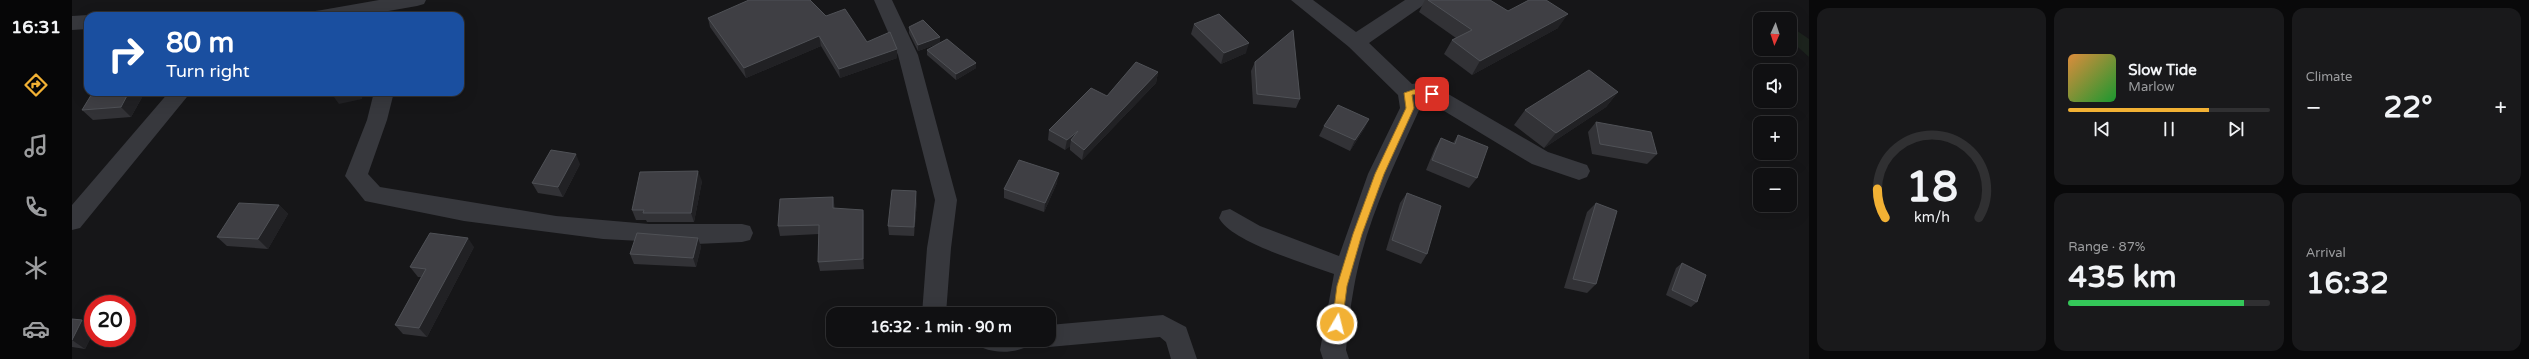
<!DOCTYPE html>
<html lang="en">
<head>
<meta charset="utf-8">
<style>
  :root { --surface:#101012; --page:#19191b; --text:#f1f3f6; --muted:#9c9d9f; --line:#303032; --accent:#f2b134 }
  body { margin:0; font-family:"Varela Round",sans-serif; background:var(--page); color:var(--text); height:100vh; display:flex; flex-direction:column; font-size:15px; white-space:nowrap }
  * { box-sizing:border-box; margin:0 }
  p { font-size:13px; color:var(--muted) }
  .icon { flex:none; width:22px; height:22px; fill:none; stroke:currentColor; stroke-width:2; stroke-linecap:round; stroke-linejoin:round }
  .map { position:relative; flex:1; overflow:hidden }
  .drawer { display:flex; flex-direction:column; gap:8px; padding:8px; background:#09090a; width:720px }
  .drawer>* { flex:none }
  .top-card { position:absolute; left:12px; top:12px; width:380px; height:84px; border-radius:12px; box-shadow:0 4px 16px #0002,0 0 0 1px var(--line); background:#1a4fa0; color:#fff; overflow:hidden }
  .needle { width:26px; rotate:183deg }
  .controls { position:absolute; left:1681px; top:12px; display:grid; gap:8px }
  .controls a { display:grid; place-items:center; width:44px; height:44px; border-radius:8px; background:var(--surface); box-shadow:0 4px 16px #0002,0 0 0 1px var(--line); font-size:20px }
  .speed { position:absolute; left:12px; top:295px; display:flex; gap:8px; font-size:20px; font-weight:700; text-align:center }
  .speed>* { display:grid; place-content:center; width:52px; height:52px; border-radius:50%; background:var(--surface); box-shadow:0 4px 16px #0002,0 0 0 1px var(--line); line-height:1 }
  .speed .limit { border:6px solid #d22; background:#fff; color:#111 }
  .pin { position:absolute; display:grid; place-items:center; width:34px; height:34px; color:#fff; margin:-17px; border-radius:8px; box-shadow:0 2px 6px #0006 }
  .me { position:absolute; width:44px; margin:-22px; rotate:8deg; stroke-linejoin:round; filter:drop-shadow(0 0 3px #0008) }
  .turn { display:flex; align-items:center; gap:14px; height:84px; padding:0 16px; font-size:18px }
  .turn .icon { width:52px; height:52px; stroke-width:2.5 }
  .turn b { display:block; font-size:28px; line-height:34px }
  .big { font-size:30px; font-weight:700; line-height:1.1 }
  .drawer .tile { flex:1; display:flex; flex-direction:column; justify-content:center; gap:6px; min-width:0; padding:0 14px; border-radius:12px; background:var(--page) }
  .drawer .dial { align-items:center; gap:0 }
  .dial svg { height:104px; overflow:visible; fill:none; stroke:var(--line); stroke-width:7; stroke-linecap:round; text-anchor:middle }
  .dial text { fill:var(--text); stroke:none }
  .song { display:flex; align-items:center; gap:12px }
  .cover { width:48px; height:48px; border-radius:6px; background:linear-gradient(135deg,hsl(30 70% 55%),hsl(130 70% 35%)) }
  .played { height:4px; border-radius:2px; background:linear-gradient(90deg,var(--accent) 70%,var(--line) 70%) }
  .keys { display:flex; justify-content:space-around; direction:ltr }
  .heat { display:flex; justify-content:space-between; align-items:center; font-size:22px; direction:ltr }
  .charge { height:6px; border-radius:3px; background:linear-gradient(90deg,#34c759 87%,var(--line) 0) }
  .drawer .tiles { flex:1; display:grid; gap:8px; grid-template-columns:repeat(3,1fr) }
  .tile:first-child { grid-row:span 2 }
  .trip { position:absolute; left:754px; top:307px; width:230px; height:40px; border-radius:12px; background:var(--surface); box-shadow:0 4px 16px #0002,0 0 0 1px var(--line); font-weight:700; line-height:40px; text-align:center }
  main { display:flex; flex:1; min-height:0 }
  .tabs { display:flex; flex-direction:column; width:72px; justify-content:space-around; align-items:center; background:#060607; color:var(--muted) }
  .tabs .icon { width:28px; height:28px }
  .tabs .current { color:var(--accent) }
  .tabs b { font-size:18px; color:var(--text) }
  .map>svg:first-child { display:block }
  .green { fill:#1c231d }
  .lines { fill:none; stroke-linecap:round; stroke-linejoin:round }
  .path { stroke:#3d3f44; stroke-width:2.5; stroke-dasharray:2 3; stroke-linecap:butt }
  .minor { fill:#37383d; fill-rule:evenodd }
  .wall { fill:#323236 }
  .shaded-wall { fill:#212124 }
  .building { fill:#3f3f44; stroke:#4f5156 }
  .route { fill:#f2b134; stroke:#9d7322 }
</style>
</head>
<body>
<main>
<nav class="tabs">
<b>16:31</b>
<svg class="icon current" aria-label="directions" viewBox="0 0 24 24"><path d="M12 3l9 9-9 9-9-9zM9 14v-3h6M13 9l2 2-2 2"/></svg>
<svg class="icon" aria-label="music" viewBox="0 0 24 24"><path d="M9 18V5l10-2v13"/><circle cx="6" cy="18" r="3"/><circle cx="16" cy="16" r="3"/></svg>
<svg class="icon" aria-label="phone" viewBox="0 0 24 24"><path d="M5 4h4l2 5-3 2q2 4 5 5l2-3 5 2v4C11 20 4 13 5 4z"/></svg>
<svg class="icon" aria-label="climate" viewBox="0 0 24 24"><path d="M12 3v18M4 7l16 10M4 17L20 7"/></svg>
<svg class="icon" aria-label="car" viewBox="0 0 24 24"><path d="M5 17H2v-5l4-1 3-4h7l3 4 3 1v5h-3M9 17h6M6 11h13"/><circle cx="7" cy="17" r="2"/><circle cx="17" cy="17" r="2"/></svg>
</nav>
<div class="map">
<svg width="1737" height="359" viewBox="0 0 1737 359">
  <rect width="100%" height="100%" fill="#161618"/>
  <path class="green" d="M1718 26 1737 39V57L1718 40Z"/>
  <g class="lines">
    <path class="path" d="M30 13 36 16"/>
    <path class="minor" d="M307 0H354L352 4 345 6 288 16H240L243 11 250 10Z
      M802 0H820L846 55 885 200 879 248 874 314H850L855 248 863 200 826 55Z
      M1219 0H1241L1284 32 1333 0H1355L1353 4 1297 43 1340 84 1352 82 1359 84 1476 152 1515 165 1518 171 1515 177 1507 180 1460 164 1349 97 1347 98 1348 108C1322 165 1293 224 1282 287 1278 308 1276 329 1274 350L1277 359H1251L1248 350 1262 274C1235 264 1159 242 1147 218L1150 211 1158 209 1188 226 1267 256 1296 174 1328 108 1326 95 1277 47Z
      M16 15 18 16H16V29L0 30V16Z
      M97 92H119L8 228 0 230V205Z
      M302 92H322L315 120 296 174 308 187 484 216 577 224H670L678 226 681 233 678 240 670 242 624 244 531 239 392 221 293 201 273 176 295 120Z
      M1091 315 1114 327 1125 359H1099L1094 342 1088 337 977 347 968 344 966 340H977V325Z
      M908 340H955L952 348C939 353 924 353 911 348Z"/>
  </g>
  <path class="wall" d="M1353 0H1418L1436 11 1486 28 1400 75 1372 54 1380 40 1384 38 1347 12Z
    M754 16 795 42 825 49V58L768 78 749 46 674 78 638 27 636 18Z
    M1122 24 1174 53 1149 64 1119 34Z
    M837 27 868 43 846 51 837 33Z
    M855 50 904 63V68L884 80 855 55Z
    M1183 62 1228 99 1224 108 1181 104 1179 71Z
    M1086 72 1084 83 1010 160 998 150V146L993 150 976 140 977 130 1035 96Z
    M21 92H73L59 117 21 120 10 110Z
    M1546 92 1534 107 1472 148 1442 125 1453 110Z
    M1297 119 1292 129 1278 151 1247 136 1252 126Z
    M1524 122 1585 154 1575 164 1520 154 1516 132Z
    M1386 135 1405 178 1397 188 1354 170 1363 148 1369 138 1381 143Z
    M508 164 491 197 466 193 460 183Z
    M630 181 622 222H575L574 220H564L560 210Z
    M985 183 972 212 932 198V189Z
    M1335 193 1355 254 1349 264 1314 250 1328 203Z
    M845 201 842 236 817 235 816 226Z
    M1524 203V284L1515 293 1492 288 1515 212Z
    M207 205 216 214 196 249 155 246 145 237Z
    M763 207V209L791 210 792 219V269L748 271 746 262 747 234 708 236 706 226Z
    M626 238 629 247 624 267 562 264 558 254Z
    M402 247 355 337 331 334 323 325 349 277H346L338 267Z
    M1610 263 1625 302 1619 307 1594 295 1604 268Z
    M0 319 10 320 21 327V333L13 349 0 347Z"/>
  <path class="shaded-wall" d="M1496 14 1486 28 1400 75 1408 61Z
    M747 36 749 46 674 78 672 68Z
    M868 37V43L846 51V45Z
    M1177 43 1174 53 1149 64 1152 53Z
    M825 49V58L768 78 767 69Z
    M904 63V68L884 80V74Z
    M1086 72 1084 83 1010 160 1012 150Z
    M57 92H73L59 117 49 107Z
    M266 92H291L290 99 267 104 259 93Z
    M1546 92 1534 107 1472 148 1484 133Z
    M1297 119 1292 129 1278 151 1283 140Z
    M1006 131 999 140 998 146 993 150 995 140Z
    M504 154 508 164 491 197 486 187Z
    M626 171 630 181 622 222 619 213Z
    M987 173 985 183 972 212 973 203Z
    M844 191 845 201 842 236V227Z
    M761 197 763 207V218L761 208Z
    M207 205 216 214 196 249 186 239Z
    M791 210 792 219V269L791 259Z
    M396 238 402 247 355 337 347 328Z
    M626 238 629 247 624 267 621 258Z
    M10 320 21 327V333L13 349 0 340Z"/>
  <path class="building" d="M677 0H738L754 16 773 9 795 42 818 32 825 49 767 69 747 36 672 68 636 18Z
    M1356 0H1418L1436 11 1457 0H1474L1496 14 1408 61 1380 40 1400 30Z
    M1147 14 1177 43 1152 53 1122 24Z
    M851 20 868 37 846 45 837 27Z
    M1221 30 1228 99 1185 94 1183 62Z
    M875 39 904 63 884 74 855 50Z
    M1064 62 1086 72 1012 150 999 140 1006 131 995 140 977 130 1019 88 1035 96Z
    M1517 70 1546 92 1484 133 1453 110Z
    M21 92H57L49 107 10 110Z
    M1266 105 1297 119 1283 140 1252 126Z
    M1524 122 1579 132 1585 154 1528 144Z
    M1386 135 1416 147 1405 178 1360 160 1369 138 1383 144Z
    M479 150 504 154 486 187 460 183Z
    M947 160 987 173 973 203 932 189Z
    M626 171 619 213H571L572 210H560L568 172Z
    M820 190 844 191 842 227 816 226Z
    M1335 193 1369 206 1355 254 1320 240Z
    M761 197V208L791 210V259L746 262 747 225 706 226 708 199Z
    M167 203 207 205 186 239 145 237Z
    M1524 203 1545 211 1524 284 1501 279Z
    M358 233 396 238 347 328 323 325 354 269 338 267Z
    M565 233 626 238 621 258 558 254Z
    M1610 263 1634 275 1625 302 1600 290Z
    M0 319 10 320 0 340Z"/>
  <path class="route" d="M1352 86 1364 94 1360 97 1351 93 1340 95 1342 108 1312 174 1290 234 1275 286 1270 324 1268 327H1261L1260 324 1265 286 1281 234 1303 174 1334 108 1332 93Z"/>
</svg>
<div class="controls">
<a><svg class="needle" viewBox="-14 -14 28 28"><path d="M0-13l5 13h-10z" fill="#e53935"/><path d="M0 13l5-13h-10z" fill="#9c9d9f"/></svg></a>
<a><svg class="icon" aria-label="sound" viewBox="0 0 24 24"><path d="M4 9h4l5-4v14l-5-4H4zM17 9q2 3 0 6"/></svg></a>
<a>+</a>
<a>−</a>
</div>
<div class="speed"><div class="limit">20</div></div>
<div class="pin" style="left:1360px;top:94px;background:#d93025"><svg class="icon" aria-label="arrive" viewBox="0 0 24 24"><path d="M6 21V4h12l-3 4 3 4H6"/></svg></div>
<svg class="me" style="left:1265px;top:324px" viewBox="-20 -20 40 40"><circle r="17" fill="#f2b134" stroke="#fff" stroke-width="3"/><path d="M0-11L8 9 0 5-8 9z" fill="#fff"/></svg>
<div class="trip">16:32 · 1 min · 90 m</div>
<div class="top-card">
<div class="turn"><svg class="icon" aria-label="right" viewBox="0 0 24 24"><path d="M7 20v-9h11M14 6l5 5-5 5"/></svg><div><b>80 m</b>Turn right</div></div>
</div>
</div>
<section class="drawer">
<div class="tiles">
<div class="tile dial"><svg viewBox="0 0 100 80">
<path d="M14 69A42 42 0 1 1 86 69"/>
<path d="M14 69A42 42 0 0 1 8 47" stroke="#f2b134"/>
<text x="50" y="56" font-size="32" font-weight="700">18</text>
<text x="50" y="72" font-size="11">km/h</text>
</svg></div>
<div class="tile">
<div class="song"><i class="cover"></i><div><b>Slow Tide</b><p>Marlow</p></div></div>
<div class="played"></div>
<div class="keys"><svg class="icon" aria-label="previous" viewBox="0 0 24 24"><path d="M18 5L8 12l10 7zM5 5v14"/></svg><svg class="icon" aria-label="pause" viewBox="0 0 24 24"><path d="M8 5v14M16 5v14"/></svg><svg class="icon" aria-label="next" viewBox="0 0 24 24"><path d="M6 5l10 7-10 7zM19 5v14"/></svg></div>
</div>
<div class="tile"><p>Climate</p>
<div class="heat"><a>−</a><b class="big">22°</b><a>+</a></div>
</div>
<div class="tile"><p>Range · 87%</p><b class="big">435 km</b><div class="charge"></div></div>
<div class="tile"><p>Arrival</p><b class="big">16:32</b></div>
</div>
</section>
</main>
</body>
</html>
